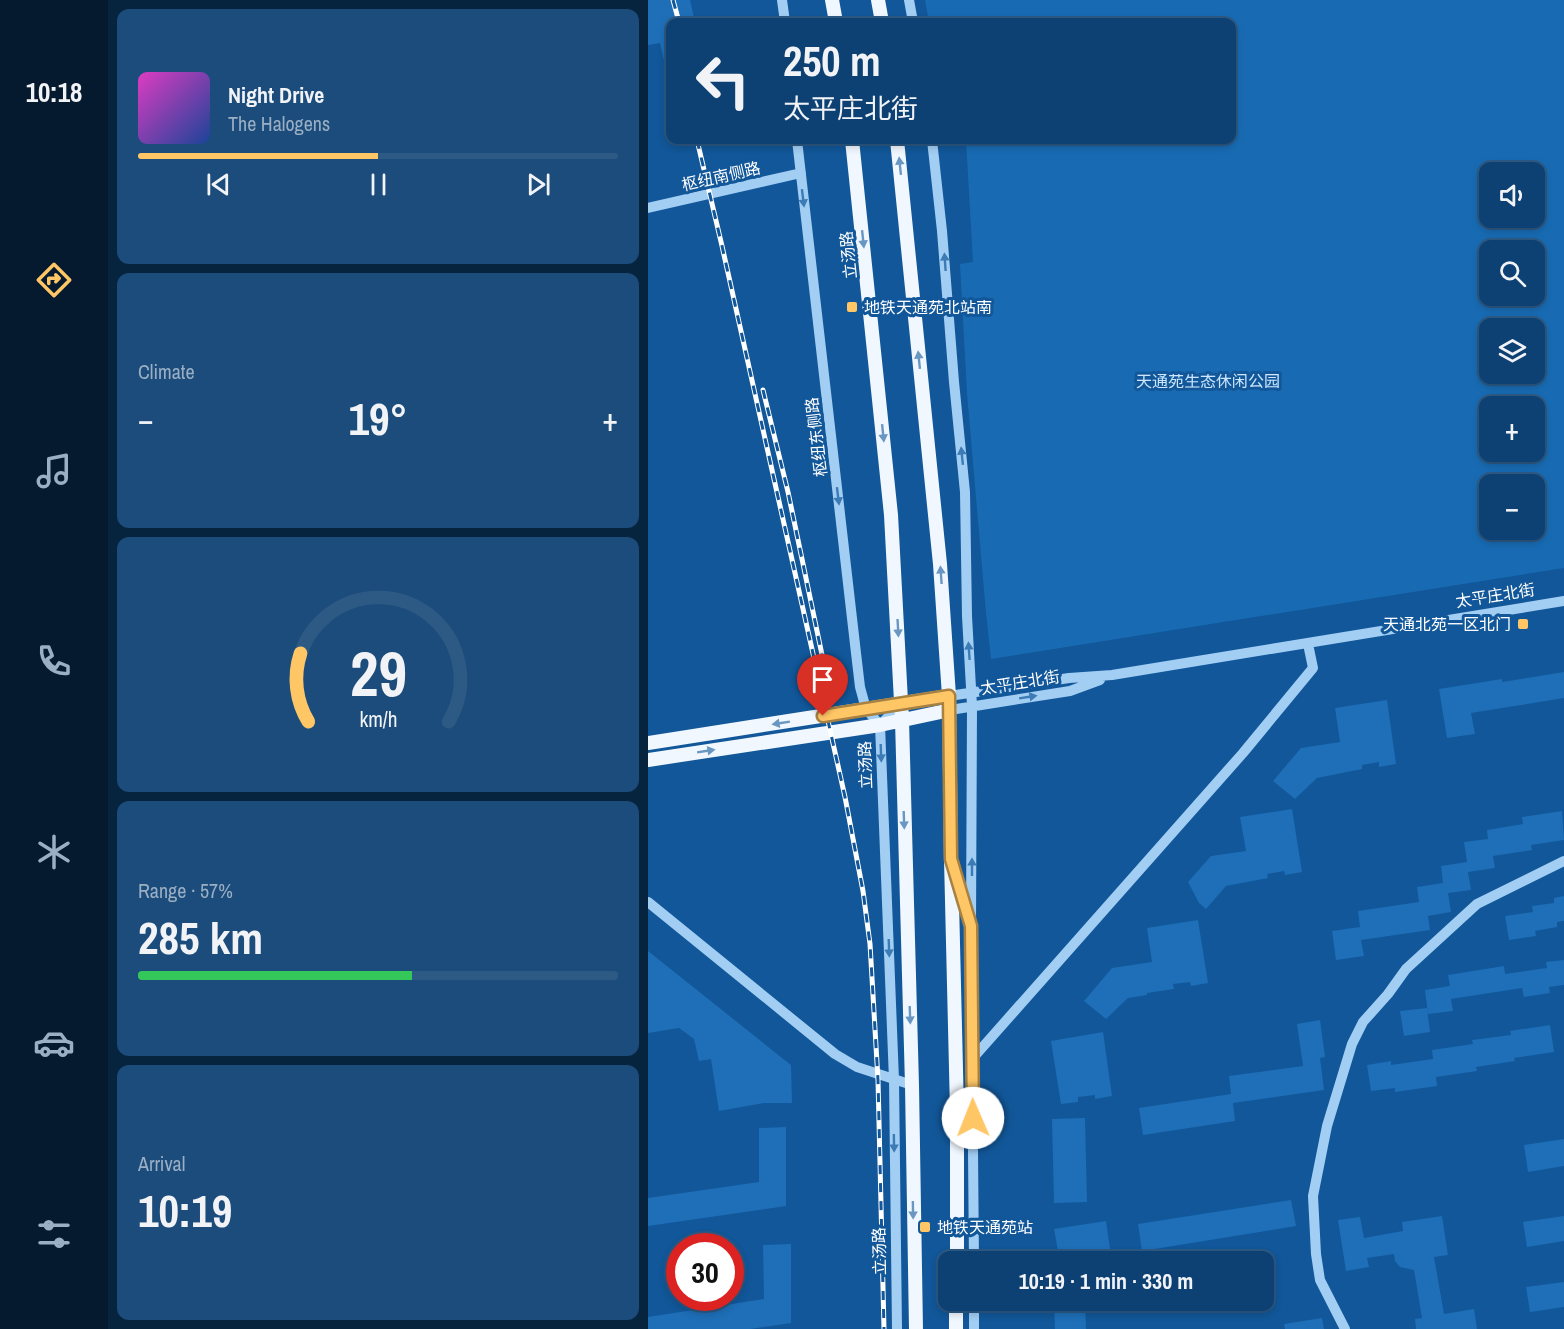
<!DOCTYPE html>
<html lang="en">
<head>
<meta charset="utf-8">
<style>
  :root { --surface:#0d4173; --page:#1b4c7b; --text:#f1f3f6; --muted:#9aafc4; --line:#2d5a85; --accent:#ffc666 }
  body { margin:0; font-family:"Archivo Narrow","Noto Sans SC",sans-serif; background:var(--page); color:var(--text); height:100vh; display:flex; flex-direction:column; font-size:22px; white-space:nowrap }
  * { box-sizing:border-box; margin:0 }
  p { font-size:20px; color:var(--muted) }
  .icon { flex:none; width:33px; height:33px; fill:none; stroke:currentColor; stroke-width:2; stroke-linecap:round; stroke-linejoin:round }
  .map { position:relative; flex:1; overflow:hidden }
  .sheet { display:flex; flex-direction:column; gap:9px; padding:9px; background:#07243f; width:540px }
  .sheet>* { flex:none }
  .top-card { position:absolute; left:18px; top:18px; width:570px; height:126px; border-radius:12px; box-shadow:0 3px 9px #0003,0 0 0 2px var(--line); background:#0d4173; color:var(--text); overflow:hidden }
  .buttons { position:absolute; left:831px; top:162px; display:grid; gap:12px }
  .buttons a { display:grid; place-items:center; width:66px; height:66px; border-radius:12px; background:var(--surface); box-shadow:0 3px 9px #0003,0 0 0 2px var(--line); font-size:30px }
  .speed { position:absolute; left:18px; top:1233px; display:flex; gap:12px; font-size:30px; font-weight:700; text-align:center }
  .speed>* { display:grid; place-content:center; width:78px; height:78px; border-radius:50%; background:var(--surface); box-shadow:0 3px 9px #0003,0 0 0 2px var(--line); line-height:1 }
  .speed .limit { border:9px solid #d22; background:#fff; color:#111 }
  .pin { position:absolute; display:grid; place-items:center; width:51px; height:51px; color:#fff; margin:-62px -26px; border-radius:50% 50% 50% 0; rotate:-45deg; box-shadow:0 0 6px #0007 }
  .pin .icon { rotate:45deg }
  .me { position:absolute; width:66px; margin:-33px; rotate:359deg; stroke-linejoin:round; filter:drop-shadow(0 0 4px #0008) }
  .turn { display:flex; align-items:center; gap:21px; height:126px; padding:0 18px; font-size:27px }
  .turn .icon { width:78px; height:78px; stroke-width:2.5 }
  .turn b { display:block; font-size:42px; line-height:51px }
  .big { font-size:45px; font-weight:700; line-height:1.1 }
  .sheet .card { flex:1; display:flex; flex-direction:column; justify-content:center; gap:9px; min-width:0; padding:0 21px; border-radius:12px; background:var(--page) }
  .sheet .dial { align-items:center; gap:0 }
  .dial svg { height:156px; overflow:visible; fill:none; stroke:var(--line); stroke-width:7; stroke-linecap:round; text-anchor:middle }
  .dial text { fill:var(--text); stroke:none }
  .song { display:flex; align-items:center; gap:18px }
  .cover { width:72px; height:72px; border-radius:9px; background:linear-gradient(135deg,hsl(310 70% 55%),hsl(220 70% 35%)) }
  .played { height:6px; border-radius:3px; background:linear-gradient(90deg,var(--accent) 50%,var(--line) 50%) }
  .keys { display:flex; justify-content:space-around; direction:ltr }
  .heat { display:flex; justify-content:space-between; align-items:center; font-size:33px; direction:ltr }
  .charge { height:9px; border-radius:4px; background:linear-gradient(90deg,#34c759 57%,var(--line) 0) }
  .trip { position:absolute; left:290px; top:1251px; width:336px; height:60px; border-radius:12px; background:var(--surface); box-shadow:0 3px 9px #0003,0 0 0 2px var(--line); font-weight:700; line-height:60px; text-align:center }
  main { display:flex; flex:1; min-height:0 }
  .menu { display:flex; flex-direction:column; width:108px; justify-content:space-around; align-items:center; background:#051a2e; color:var(--muted) }
  .menu .icon { width:42px; height:42px }
  .menu .active { color:var(--accent) }
  .menu b { font-size:27px; color:var(--text) }
  .map>svg:first-child { display:block }
  .green { fill:#186bb3; fill-rule:evenodd }
  .building { fill:#1e6fb8 }
  .lines { fill:none; stroke-linecap:round; stroke-linejoin:round }
  .minor { stroke:#a2cef4; stroke-width:10 }
  .major { stroke:#f0f7ff; stroke-width:14 }
  .rail-casing { stroke:#fff; stroke-width:5 }
  .rail { stroke:#115799; stroke-width:3; stroke-dasharray:9; stroke-linecap:butt }
  .oneway { fill:#6a97c2 }
  .oneway2 { fill:#3c7bb4 }
  .route-casing { stroke:#a68142; stroke-width:15 }
  .route { stroke:#ffc666; stroke-width:10 }
  .poi-dot { fill:#ffc666; stroke:#115799; stroke-width:2 }
  .labels { text-anchor:middle; dominant-baseline:central; stroke-width:6; stroke-linejoin:round; paint-order:stroke }
  .street-label { font-size:16px; fill:#fff; stroke:#115799 }
  .poi-label { font-size:16px; fill:#fff; stroke:#115799; text-anchor:start }
  .park-label { font-size:16px; fill:#cbe6fe; stroke:#115799 }
</style>
</head>
<body>
<main>
<nav class="menu">
<b>10:18</b>
<svg class="icon active" aria-label="directions" viewBox="0 0 24 24"><path d="M12 3l9 9-9 9-9-9zM9 14v-3h6M13 9l2 2-2 2"/></svg>
<svg class="icon" aria-label="music" viewBox="0 0 24 24"><path d="M9 18V5l10-2v13"/><circle cx="6" cy="18" r="3"/><circle cx="16" cy="16" r="3"/></svg>
<svg class="icon" aria-label="phone" viewBox="0 0 24 24"><path d="M5 4h4l2 5-3 2q2 4 5 5l2-3 5 2v4C11 20 4 13 5 4z"/></svg>
<svg class="icon" aria-label="climate" viewBox="0 0 24 24"><path d="M12 3v18M4 7l16 10M4 17L20 7"/></svg>
<svg class="icon" aria-label="car" viewBox="0 0 24 24"><path d="M5 17H2v-5l4-1 3-4h7l3 4 3 1v5h-3M9 17h6M6 11h13"/><circle cx="7" cy="17" r="2"/><circle cx="17" cy="17" r="2"/></svg>
<svg class="icon" aria-label="filters" viewBox="0 0 24 24"><path d="M4 7h16M4 17h16"/><circle cx="9" cy="7" r="2"/><circle cx="15" cy="17" r="2"/></svg>
</nav>
<section class="sheet">
<div class="card">
<div class="song"><i class="cover"></i><div><b>Night Drive</b><p>The Halogens</p></div></div>
<div class="played"></div>
<div class="keys"><svg class="icon" aria-label="previous" viewBox="0 0 24 24"><path d="M18 5L8 12l10 7zM5 5v14"/></svg><svg class="icon" aria-label="pause" viewBox="0 0 24 24"><path d="M8 5v14M16 5v14"/></svg><svg class="icon" aria-label="next" viewBox="0 0 24 24"><path d="M6 5l10 7-10 7zM19 5v14"/></svg></div>
</div>
<div class="card"><p>Climate</p>
<div class="heat"><a>−</a><b class="big">19°</b><a>+</a></div>
</div>
<div class="card dial"><svg viewBox="0 0 100 80">
<path d="M14 69A42 42 0 1 1 86 69"/>
<path d="M14 69A42 42 0 0 1 10 34" stroke="#ffc666"/>
<text x="50" y="56" font-size="32" font-weight="700">29</text>
<text x="50" y="72" font-size="11">km/h</text>
</svg></div>
<div class="card"><p>Range · 57%</p><b class="big">285 km</b><div class="charge"></div></div>
<div class="card"><p>Arrival</p><b class="big">10:19</b></div>
</section>
<div class="map">
<svg width="916" height="1329" viewBox="0 0 916 1329">
  <rect width="100%" height="100%" fill="#115799"/>
  <path class="green" d="M277 0H916V568L343 659 338 613 319 393 312 264 325 262 318 140H584V22H281ZM842 172H886V218H842ZM842 250H886V296H842ZM842 328H886V374H842ZM842 406H886V452H842ZM842 484H886V530H842Z"/>
  <path class="building" d="M0 0H42L47 22H22V73L19 74 12 43 0 45Z
    M916 672V698L823 713 827 734 799 738 791 689 854 679V682Z
    M739 700 748 764 731 767V762L714 765V769L669 778 647 799 625 781 653 748 692 742 687 708Z
    M644 809 654 872 637 875 636 871 619 874 620 878 578 886 558 909 551 903 540 882 563 856 598 851 592 817Z
    M914 811 916 840 883 845 884 850 845 856 847 868 820 872 823 890 800 893 803 912 780 916 782 930 713 940 716 956 688 960 684 931 712 927 710 911 771 902 769 887 795 883 793 866 819 862 816 842 840 839 839 830 875 824 874 817Z
    M916 896V921L909 922V927L887 931 888 936 861 940 857 916 885 912 884 906 906 903V898Z
    M550 920 560 983 543 986 542 982 525 984 526 989 499 993V995L480 998 458 1019 436 1001 464 968 504 962 499 928Z
    M0 951 143 1065 144 1103H116L71 1111 63 1059 51 1061 46 1039 31 1028 0 1033Z
    M916 960V985L901 987 902 993 876 997 874 988 803 999 805 1011 780 1014 777 990 802 986 800 975 856 966 857 974 899 968 898 962Z
    M779 1008 782 1032 756 1036 752 1011Z
    M672 1020 677 1057 672 1058 676 1090 585 1103 587 1121 495 1135 491 1108 583 1094 581 1076 655 1066 649 1024Z
    M902 1025 906 1052 866 1058 867 1061 828 1067 829 1071 788 1077 789 1086 747 1092V1088L723 1091 719 1065 743 1061V1065L785 1059 784 1050 825 1044 824 1040 863 1035 862 1031Z
    M455 1032 464 1096 447 1099V1095L430 1097V1102L413 1104 403 1041Z
    M437 1118 439 1202 406 1203 404 1119Z
    M138 1127V1206L0 1226V1198L111 1182V1128Z
    M916 1139V1166L880 1172 876 1145Z
    M643 1200 648 1226 494 1251 490 1224Z
    M794 1216 800 1255 786 1257 796 1314 826 1309 829 1329H768L767 1319 774 1318 766 1270 752 1267 747 1261 746 1254 719 1258 721 1267 698 1271 690 1220 712 1217 716 1238 755 1231 754 1222Z
    M916 1216V1241L879 1247 875 1222Z
    M458 1221 464 1262H412L406 1229Z
    M143 1244V1323L102 1329H0V1317L116 1299 115 1245Z
    M916 1282V1307L882 1312 878 1287Z
    M406 1301H437L438 1329H407Z
    M674 1318 676 1329H637L636 1324Z"/>
  <g class="lines">
    <path class="minor" d="M134 0 137 22
      M261 0 265 22
      M149 140 208 653 212 687 218 709 232 725
      M284 140 294 231 306 382 317 492 319 616 324 706 323 926
      M0 208 153 173
      M301 696 421 678 464 675 916 601
      M302 710 422 691 452 680
      M306 871 323 926 326 1262
      M0 902 187 1054 209 1067 264 1085
      M325 1058 595 753 665 668 660 644
      M326 1300V1329
      M249 1329 246 1080 232 725 253 704
      M697 1329 672 1280 668 1254 665 1196 679 1126 704 1044 715 1022 740 994 758 969 829 904 916 861"/>
    <path class="major" d="M184 0 188 22
      M230 0 234 22
      M204 140 243 515 254 720 264 1085 268 1329
      M249 140 292 564 301 696 303 859 309 1111V1262
      M0 743 301 696
      M0 760 232 725 302 710
      M308 1329V1300"/>
    <g class="rail-casing">
      <path id="rail" d="M25 0 31 22
        M49 140 74 246 197 797 215 891 222 944 230 1080 236 1329
        M115 390 140 492 178 674"/>
    </g>
    <use href="#rail" class="rail"/>
  </g>
  <defs><path id="oneway-solid" d="M-6-.8H1V-3.2L6.5 0L1 3.2V.8H-6Z" transform="scale(1.5)"/></defs>
  <g class="oneway">
    <use href="#oneway-solid" transform="translate(252 166) rotate(-96)"/>
    <use href="#oneway-solid" transform="translate(215 239) rotate(84)"/>
    <use href="#oneway-solid" transform="translate(271 360) rotate(-96)"/>
    <use href="#oneway-solid" transform="translate(235 433) rotate(84)"/>
    <use href="#oneway-solid" transform="translate(293 575) rotate(-94)"/>
    <use href="#oneway-solid" transform="translate(250 628) rotate(87)"/>
    <use href="#oneway-solid" transform="translate(133 723) rotate(171)"/>
    <use href="#oneway-solid" transform="translate(58 751) rotate(-9)"/>
    <use href="#oneway-solid" transform="translate(256 820) rotate(88)"/>
    <use href="#oneway-solid" transform="translate(262 1015) rotate(88)"/>
    <use href="#oneway-solid" transform="translate(265 1210) rotate(89)"/>
  </g>
  <g class="oneway2">
    <use href="#oneway-solid" transform="translate(155 198) rotate(83)"/>
    <use href="#oneway-solid" transform="translate(297 262) rotate(-94)"/>
    <use href="#oneway-solid" transform="translate(314 456) rotate(-96)"/>
    <use href="#oneway-solid" transform="translate(190 496) rotate(83)"/>
    <use href="#oneway-solid" transform="translate(321 651) rotate(-94)"/>
    <use href="#oneway-solid" transform="translate(380 697) rotate(-9)"/>
    <use href="#oneway-solid" transform="translate(233 753) rotate(88)"/>
    <use href="#oneway-solid" transform="translate(324 867) rotate(-90)"/>
    <use href="#oneway-solid" transform="translate(241 948) rotate(88)"/>
    <use href="#oneway-solid" transform="translate(246 1143) rotate(89)"/>
  </g>
  <g class="lines">
    <g class="route-casing">
      <path id="route" d="M175 716 301 696 303 859 323 926 325 1118"/>
    </g>
    <use href="#route" class="route"/>
  </g>
  <g class="poi-dot">
    <rect x="198" y="301" width="12" height="12" rx="3"/>
    <rect x="869" y="618" width="12" height="12" rx="3"/>
    <rect x="271" y="1221" width="12" height="12" rx="3"/>
  </g>
  <g class="labels">
    <g class="street-label">
      <text transform="translate(73 176) rotate(-13)">枢纽南侧路</text>
      <text transform="translate(200 255) rotate(-96)">立汤路</text>
      <text transform="translate(168 437) rotate(-97)">枢纽东侧路</text>
      <text transform="translate(847 595) rotate(-9)">太平庄北街</text>
      <text transform="translate(372 682) rotate(-9)">太平庄北街</text>
      <text transform="translate(217 765) rotate(-92)">立汤路</text>
      <text transform="translate(231 1251) rotate(-91)">立汤路</text>
    </g>
    <g class="poi-label">
      <text x="216" y="307">地铁天通苑北站南</text>
      <text x="863" y="624" text-anchor="end">天通北苑一区北门</text>
      <text x="289" y="1227">地铁天通苑站</text>
    </g>
    <g class="park-label">
      <text x="560" y="381">天通苑生态休闲公园</text>
    </g>
  </g>
</svg>
<div class="buttons">
<a><svg class="icon" aria-label="sound" viewBox="0 0 24 24"><path d="M4 9h4l5-4v14l-5-4H4zM17 9q2 3 0 6"/></svg></a>
<a><svg class="icon" aria-label="search" viewBox="0 0 24 24"><circle cx="10" cy="10" r="6"/><path d="M15 15l6 6"/></svg></a>
<a><svg class="icon" aria-label="layers" viewBox="0 0 24 24"><path d="M12 4l9 5-9 5-9-5zM3 14l9 5 9-5"/></svg></a>
<a>+</a>
<a>−</a>
</div>
<div class="speed"><div class="limit">30</div></div>
<div class="pin" style="left:175px;top:716px;background:#d93025"><svg class="icon" aria-label="arrive" viewBox="0 0 24 24"><path d="M6 21V4h12l-3 4 3 4H6"/></svg></div>
<svg class="me" style="left:325px;top:1118px" viewBox="-20 -20 40 40"><circle r="19" fill="#fff"/><path d="M0-13L10 11 0 6-10 11z" fill="#ffc666"/></svg>
<div class="trip">10:19 · 1 min · 330 m</div>
<div class="top-card">
<div class="turn"><svg class="icon" aria-label="left" viewBox="0 0 24 24"><path d="M17 20v-9H6M10 6l-5 5 5 5"/></svg><div><b>250 m</b>太平庄北街</div></div>
</div>
</div>
</main>
</body>
</html>
